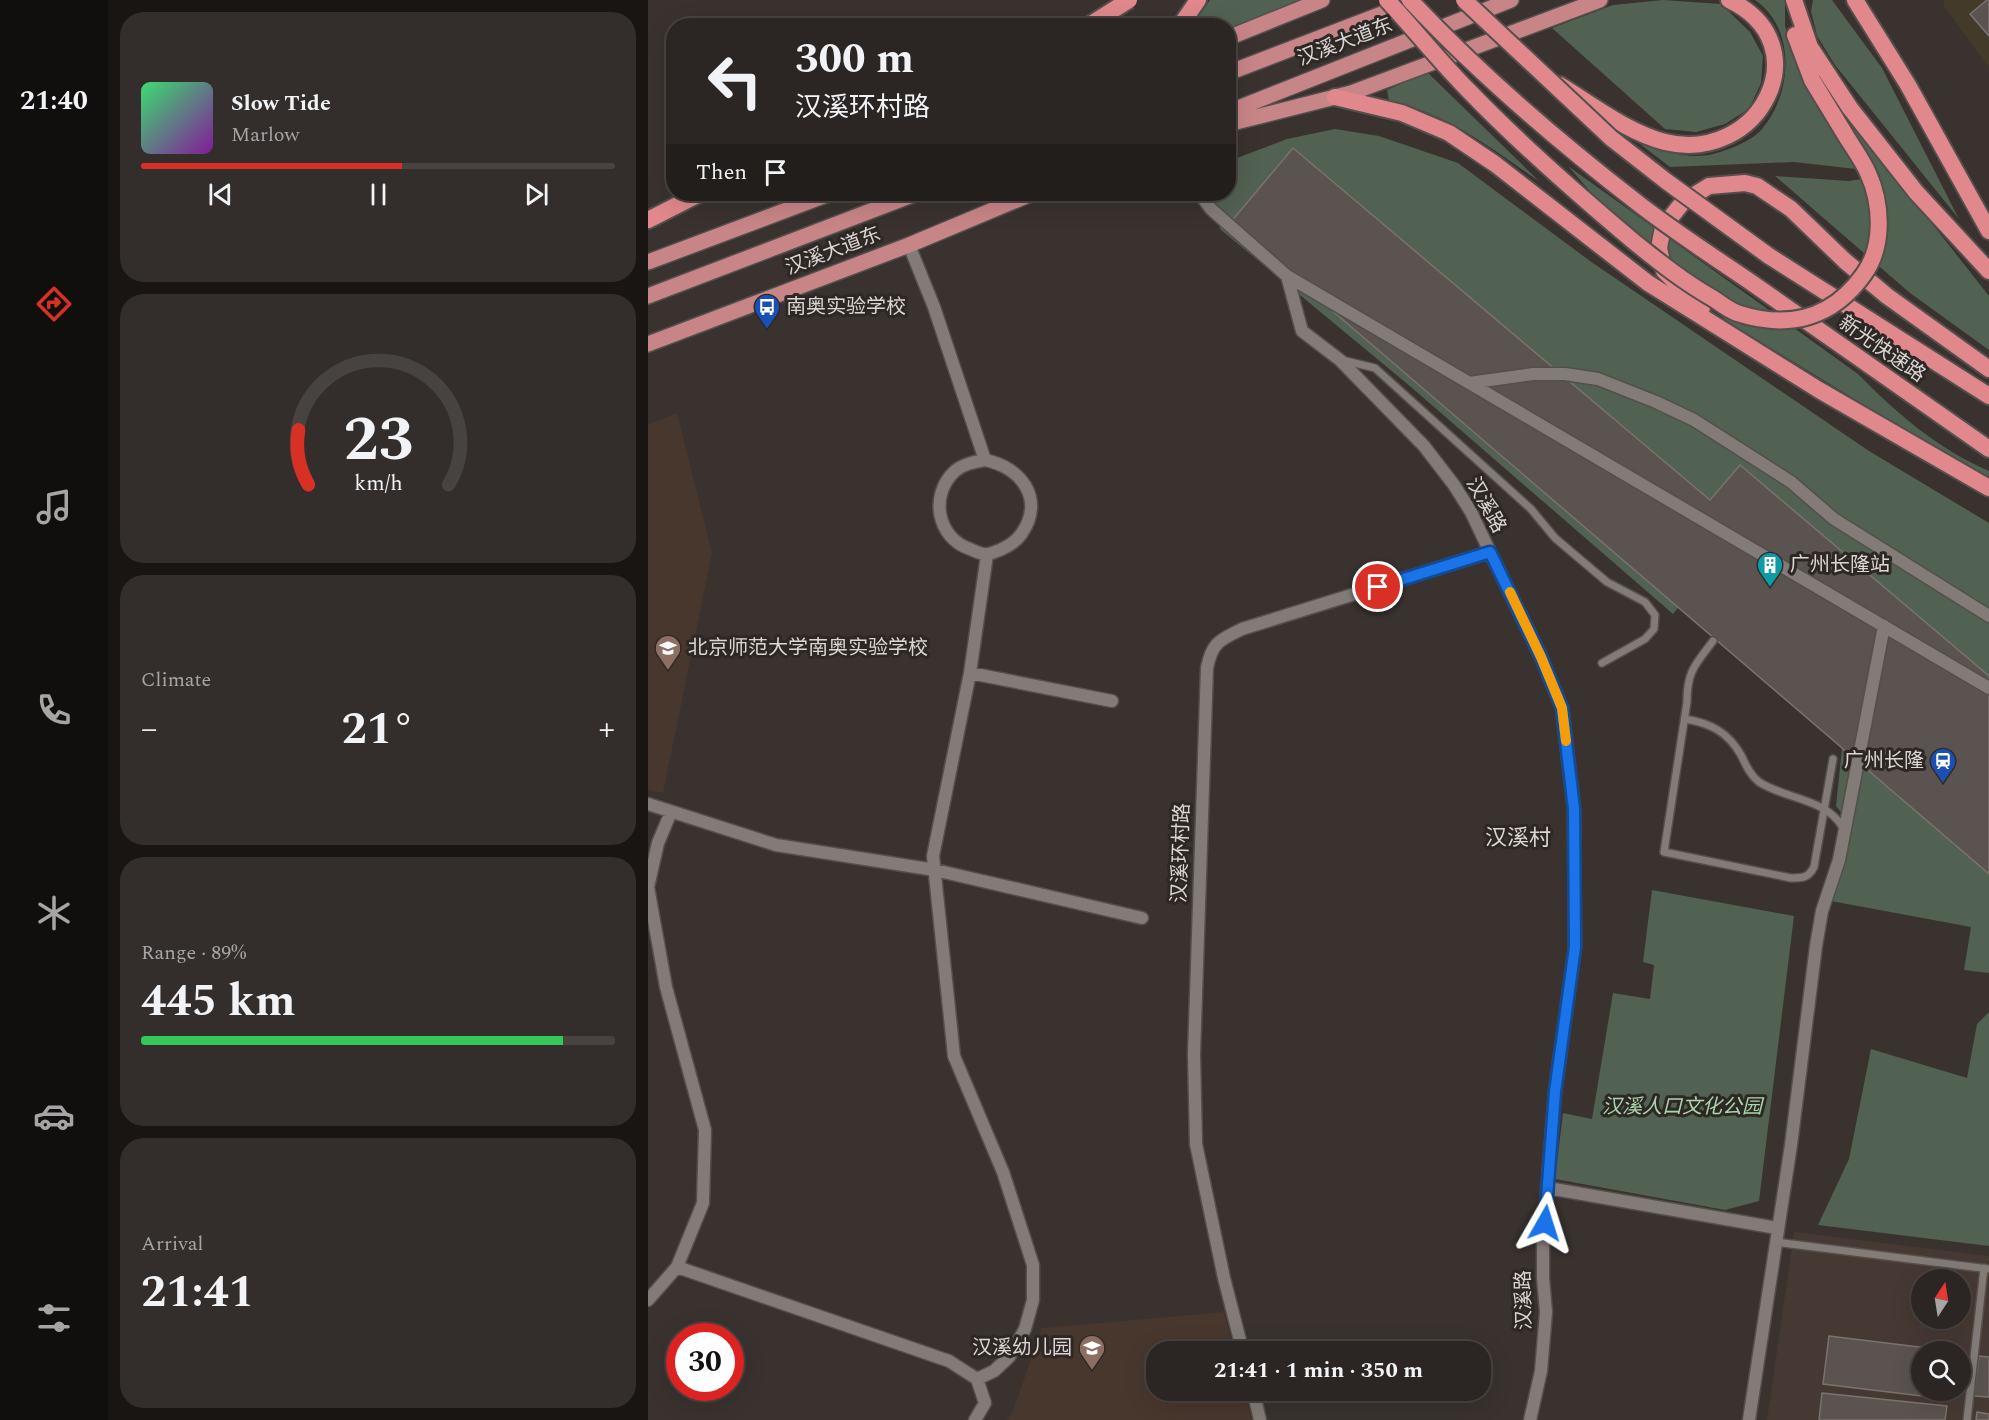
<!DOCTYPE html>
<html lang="en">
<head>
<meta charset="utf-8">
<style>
  :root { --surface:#2b2623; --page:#332e2b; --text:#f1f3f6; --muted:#a6a5a6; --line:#474341; --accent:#d93025 }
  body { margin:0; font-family:Spectral,"Noto Sans SC",serif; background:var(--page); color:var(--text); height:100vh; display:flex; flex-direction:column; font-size:22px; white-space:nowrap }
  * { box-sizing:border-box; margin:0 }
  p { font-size:20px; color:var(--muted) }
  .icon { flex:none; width:33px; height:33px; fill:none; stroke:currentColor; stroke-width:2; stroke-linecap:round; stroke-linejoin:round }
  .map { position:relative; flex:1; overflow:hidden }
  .details { display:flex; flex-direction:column; gap:12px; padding:12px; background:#181513; width:540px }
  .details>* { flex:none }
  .top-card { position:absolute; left:18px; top:18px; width:570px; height:183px; border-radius:24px; box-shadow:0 6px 24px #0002,0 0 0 2px var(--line); background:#2b2623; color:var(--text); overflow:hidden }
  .needle { width:39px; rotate:12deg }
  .fabs { position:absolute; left:1263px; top:1269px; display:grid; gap:12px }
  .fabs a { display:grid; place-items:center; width:60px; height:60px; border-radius:50%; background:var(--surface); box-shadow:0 6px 24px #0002,0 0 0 2px var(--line); font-size:30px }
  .speed { position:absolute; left:18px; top:1323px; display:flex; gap:12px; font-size:30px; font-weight:700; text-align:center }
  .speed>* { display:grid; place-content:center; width:78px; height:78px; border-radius:50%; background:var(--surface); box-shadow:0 6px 24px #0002,0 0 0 2px var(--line); line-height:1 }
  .speed .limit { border:9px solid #d22; background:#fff; color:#111 }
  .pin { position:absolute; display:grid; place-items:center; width:51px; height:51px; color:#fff; margin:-26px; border:3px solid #fff; border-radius:50%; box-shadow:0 2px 6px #0007 }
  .me { position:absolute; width:66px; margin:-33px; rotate:6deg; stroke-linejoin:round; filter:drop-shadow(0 0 4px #0008) }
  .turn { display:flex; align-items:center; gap:21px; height:126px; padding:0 30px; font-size:27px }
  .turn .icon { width:78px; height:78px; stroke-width:2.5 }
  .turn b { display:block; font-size:42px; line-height:51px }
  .then { display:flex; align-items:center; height:57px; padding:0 30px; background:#0003; gap:12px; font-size:22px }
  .big { font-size:45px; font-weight:700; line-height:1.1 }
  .details .widget { flex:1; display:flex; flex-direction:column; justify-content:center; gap:9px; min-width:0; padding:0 21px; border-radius:24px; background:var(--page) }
  .details .dial { align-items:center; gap:0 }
  .dial svg { height:156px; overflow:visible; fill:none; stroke:var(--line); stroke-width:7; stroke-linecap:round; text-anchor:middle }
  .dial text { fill:var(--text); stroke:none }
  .song { display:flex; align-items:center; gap:18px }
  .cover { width:72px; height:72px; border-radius:9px; background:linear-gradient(135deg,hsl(140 70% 55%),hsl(290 70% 35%)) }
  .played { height:6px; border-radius:3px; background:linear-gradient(90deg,var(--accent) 55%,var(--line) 55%) }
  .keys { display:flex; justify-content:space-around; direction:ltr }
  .heat { display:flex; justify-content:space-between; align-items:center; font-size:33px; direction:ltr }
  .charge { height:9px; border-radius:4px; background:linear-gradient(90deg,#34c759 89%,var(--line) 0) }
  .trip { position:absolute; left:498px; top:1341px; width:345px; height:60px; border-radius:24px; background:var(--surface); box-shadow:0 6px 24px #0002,0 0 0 2px var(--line); font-weight:700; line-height:60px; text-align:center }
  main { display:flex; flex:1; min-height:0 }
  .dock { display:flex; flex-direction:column; width:108px; justify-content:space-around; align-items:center; background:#110f0e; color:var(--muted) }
  .dock .icon { width:42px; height:42px }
  .dock .current { color:var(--accent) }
  .dock b { font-size:27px; color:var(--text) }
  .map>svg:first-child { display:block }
  .commercial { fill:#433a29 }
  .built { fill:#463933; fill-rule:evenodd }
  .education { fill:#48372d }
  .green { fill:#516152 }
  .building { fill:#5a5350; stroke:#7a726e; stroke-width:1.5 }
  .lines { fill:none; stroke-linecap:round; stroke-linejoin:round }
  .service-casing { stroke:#544f4c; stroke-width:10 }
  .minor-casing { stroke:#544f4c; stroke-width:15 }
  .primary-casing { stroke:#544f4c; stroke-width:18 }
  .trunk-casing { stroke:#544f4c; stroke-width:20 }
  .service { stroke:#827b77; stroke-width:7 }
  .minor { stroke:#827b77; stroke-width:12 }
  .primary { stroke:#c88587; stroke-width:15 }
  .trunk { stroke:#e0888c; stroke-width:16 }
  .trunk-bridge-casing { stroke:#544f4c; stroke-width:20; stroke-linecap:butt }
  .trunk-bridge { stroke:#e0888c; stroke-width:16 }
  .route-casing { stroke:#114b97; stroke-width:15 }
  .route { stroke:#1a73e8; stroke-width:10 }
  .slow { stroke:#f59e0b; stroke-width:10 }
  .labels { text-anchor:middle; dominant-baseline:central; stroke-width:6; stroke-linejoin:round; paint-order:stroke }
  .street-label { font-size:20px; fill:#dad6d3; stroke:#2e2825 }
  .poi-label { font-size:20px; fill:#dad6d3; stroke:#2e2825; text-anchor:start }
  .park-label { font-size:20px; font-style:italic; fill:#a7d6a8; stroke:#2e2825 }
  .quarter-label { font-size:22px; fill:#dad6d3; stroke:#2e2825 }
</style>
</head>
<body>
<main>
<nav class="dock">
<b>21:40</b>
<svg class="icon current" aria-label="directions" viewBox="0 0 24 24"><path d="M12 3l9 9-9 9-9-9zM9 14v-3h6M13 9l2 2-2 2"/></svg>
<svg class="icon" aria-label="music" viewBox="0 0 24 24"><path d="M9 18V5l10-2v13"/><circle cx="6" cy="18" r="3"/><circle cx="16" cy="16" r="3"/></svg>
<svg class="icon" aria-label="phone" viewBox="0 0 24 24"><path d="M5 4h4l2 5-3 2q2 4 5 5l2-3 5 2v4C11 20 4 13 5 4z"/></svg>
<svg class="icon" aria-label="climate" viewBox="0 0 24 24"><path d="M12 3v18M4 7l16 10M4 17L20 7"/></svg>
<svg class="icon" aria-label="car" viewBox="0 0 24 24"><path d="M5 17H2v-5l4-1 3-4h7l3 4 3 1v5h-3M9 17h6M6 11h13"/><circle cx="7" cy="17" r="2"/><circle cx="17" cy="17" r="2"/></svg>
<svg class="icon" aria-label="filters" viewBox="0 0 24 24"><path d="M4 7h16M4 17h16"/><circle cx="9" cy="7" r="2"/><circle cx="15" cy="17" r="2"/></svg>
</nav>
<section class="details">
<div class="widget">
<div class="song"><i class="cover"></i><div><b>Slow Tide</b><p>Marlow</p></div></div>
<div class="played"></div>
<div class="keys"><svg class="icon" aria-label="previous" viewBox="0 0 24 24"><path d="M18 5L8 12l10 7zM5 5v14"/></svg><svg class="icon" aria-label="pause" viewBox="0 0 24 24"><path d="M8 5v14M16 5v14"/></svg><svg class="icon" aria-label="next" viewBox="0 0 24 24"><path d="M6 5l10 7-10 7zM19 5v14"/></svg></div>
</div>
<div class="widget dial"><svg viewBox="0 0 100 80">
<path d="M14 69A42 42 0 1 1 86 69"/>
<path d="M14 69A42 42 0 0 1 9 41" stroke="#d93025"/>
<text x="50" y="56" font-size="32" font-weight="700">23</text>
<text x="50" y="72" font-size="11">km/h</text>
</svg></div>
<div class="widget"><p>Climate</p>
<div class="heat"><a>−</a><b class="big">21°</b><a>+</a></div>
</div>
<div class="widget"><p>Range · 89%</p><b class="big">445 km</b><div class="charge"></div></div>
<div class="widget"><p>Arrival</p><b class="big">21:41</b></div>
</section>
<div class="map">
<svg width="1341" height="1420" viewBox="0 0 1341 1420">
  <rect width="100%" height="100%" fill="#39322f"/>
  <path class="commercial" d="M1296 0H1341V68L1296 6Z"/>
  <path class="built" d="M1146 1232 1341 1256V1420H1119ZM1274 1280H1312V1318H1274ZM1274 1352H1312V1390H1274Z"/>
  <path class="education" d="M29 413 64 553 15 793 0 790V425Z
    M576 1312 586 1351 508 1352V1390L596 1391 604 1420H359L364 1413 394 1328Z"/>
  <path class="green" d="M562 0H654L581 28 580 26H544Z
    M1015 0 1073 4 1102 32 1115 56 1113 83 1101 109 1077 124 1048 132 1017 129 904 28 965 5Z
    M1107 0H1137V26L1153 78 1208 169 1146 162 1022 167 992 144C1016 151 1041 160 1065 154 1081 150 1104 141 1114 129 1144 94 1149 29 1107 0Z
    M1165 0H1184L1234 68 1311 219 1187 65 1169 36 1163 11Z
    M779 72 891 181C842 148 800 113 741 101L739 90Z
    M1208 127 1341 296V350L1262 293 1127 176 1201 181 1232 176 1203 131Z
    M687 129 731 136 810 163 942 261 1221 451 1341 523V973L1316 970 1323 927 1183 901 1200 821 1188 806 1201 682 1062 568 1025 614 763 387 572 229 566 194H580L581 161 639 139Z
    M920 166 1210 374C1247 412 1291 450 1341 471V481L1080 322 953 204Z
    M1004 890 1146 916 1111 1201 1077 1210 907 1179 915 1113 944 1119 965 993 1002 999 1006 965 995 962Z
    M1341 1012V1246L1170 1225 1201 1159 1223 1049 1319 1078 1329 1024Z"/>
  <path class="building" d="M1339 0H1341V36L1322 14Z
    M645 148 1062 500 1092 465 1341 676V874L582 223Z
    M1181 1336 1304 1351 1274 1352V1390H1299L1298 1399 1175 1384Z
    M1331 1356 1341 1357V1397L1326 1396Z
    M1174 1393 1299 1406 1297 1420H1171Z
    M1329 1412 1341 1414V1420H1328Z"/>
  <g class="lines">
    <g class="service-casing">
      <path id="service" d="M694 360 727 368 883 509 907 538 959 582 997 602 1007 615 1006 629 997 639 954 663
        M1065 641C1047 665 1039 671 1039 702L1016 852 1143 878C1155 878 1160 878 1166 867L1185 759
        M1037 719C1062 723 1080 732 1093 755 1098 765 1102 775 1111 782 1137 799 1180 799 1195 828
        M1127 1242 1341 1269
        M1319 1420 1336 1268"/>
    </g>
    <g class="minor-casing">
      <path id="minor" d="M552 194 563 209 639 276 654 331 692 360 776 446 806 485 823 512 842 552 893 657 914 708 926 809 927 947 907 1092 895 1241V1278L898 1312 893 1371 882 1420
        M261 245 286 307 337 460
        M639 276 1341 688
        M821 383 885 374H917L950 379 1008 402 1046 420 1143 482 1186 519 1341 616
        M337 460C373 467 397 499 374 533 369 541 361 546 352 550 348 551 343 554 339 554 334 555 327 551 322 549 289 538 281 495 307 471 315 464 326 462 337 460Z
        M322 673 464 701
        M0 804 128 845 287 870 494 918
        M900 1188 1129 1228
        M29 1267 301 1361 329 1379 337 1403 327 1420
        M0 1300 29 1267 55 1203 57 1130 18 987 0 887 10 843 23 812
        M595 1352 576 1278 548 1144 546 1054 559 668C564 642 572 640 594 629L842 552
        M329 1379 346 1371 361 1357 377 1329 385 1300V1265L355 1172 306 1056 285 856 322 673 339 555
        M605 1390 612 1420
        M1101 1420 1143 1145 1168 946 1174 911 1191 860 1236 626"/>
    </g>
    <g class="primary-casing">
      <path id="primary" d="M580 38 674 0
        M580 73 757 5
        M580 112 863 0
        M580 124 703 93 952 0
        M0 262 181 194
        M0 296 267 194
        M0 344 261 245 383 194"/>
    </g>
    <g class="trunk-casing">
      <path id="trunk" d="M1146 0 1162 47 1202 108 1268 192 1341 271
        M1207 0 1260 85 1341 231
        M532 26 550 0
        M1147 35 1164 80 1195 131
        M912 85C945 105 979 132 1017 142 1112 165 1174 44 1081 0
        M687 97 754 113 801 133 847 164 1000 283 1171 390 1341 488
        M0 220 51 194
        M1121 256 1341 396
        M1104 283 1341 449
        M1054 308 1016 271 1011 248 1015 227 1035 202 1061 186 1097 183 1109 186 1143 209 1197 261 1239 296 1341 369"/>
    </g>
    <use href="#service" class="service"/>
    <use href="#minor" class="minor"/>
    <use href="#primary" class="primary"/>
    <use href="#trunk" class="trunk"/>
    <g class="trunk-bridge-casing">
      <path id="trunk-bridge" d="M739 0C767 30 792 62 821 91 872 144 928 193 985 241 1011 262 1036 282 1066 299 1073 304 1081 310 1089 313 1141 330 1185 318 1216 274 1236 246 1234 204 1220 173 1214 159 1203 145 1195 131
        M762 0C831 74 911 142 991 204 1027 232 1066 257 1104 283
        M816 0 963 138 1018 181 1121 256
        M440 26 481 0"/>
    </g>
    <use href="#trunk-bridge" class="trunk-bridge"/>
  </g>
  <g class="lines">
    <g class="route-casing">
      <path id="route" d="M730 587 842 552 893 657 914 708 926 809 927 947 907 1092 897 1223"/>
    </g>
    <use href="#route" class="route"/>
    <path class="slow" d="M862 592 893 657 914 708 918 741"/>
  </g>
  <defs>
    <g id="bus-pin" transform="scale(1.35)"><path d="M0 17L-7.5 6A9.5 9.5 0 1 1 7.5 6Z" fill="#1a4fb4" stroke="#2e2825"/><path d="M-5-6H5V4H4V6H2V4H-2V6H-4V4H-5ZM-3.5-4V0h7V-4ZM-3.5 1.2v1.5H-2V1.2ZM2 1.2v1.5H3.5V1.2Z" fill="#fff"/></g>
    <g id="building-pin" transform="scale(1.35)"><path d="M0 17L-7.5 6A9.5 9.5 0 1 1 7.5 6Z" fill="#0f9aa8" stroke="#2e2825"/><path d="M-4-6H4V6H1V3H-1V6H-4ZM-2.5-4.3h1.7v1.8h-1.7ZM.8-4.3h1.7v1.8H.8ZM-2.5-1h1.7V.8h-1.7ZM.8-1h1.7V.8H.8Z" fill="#fff"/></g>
    <g id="school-pin" transform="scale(1.35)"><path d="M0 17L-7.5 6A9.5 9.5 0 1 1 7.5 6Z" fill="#8d6e63" stroke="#2e2825"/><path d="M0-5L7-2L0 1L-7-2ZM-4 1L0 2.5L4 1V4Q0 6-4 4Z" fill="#fff"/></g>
    <g id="station-pin" transform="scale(1.35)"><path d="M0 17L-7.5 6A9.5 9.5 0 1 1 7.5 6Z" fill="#1a4fb4" stroke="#2e2825"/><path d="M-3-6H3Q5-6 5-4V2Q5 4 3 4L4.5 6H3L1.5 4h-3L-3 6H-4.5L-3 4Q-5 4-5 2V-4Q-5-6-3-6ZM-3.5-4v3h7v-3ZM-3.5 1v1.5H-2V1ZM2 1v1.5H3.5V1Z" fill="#fff"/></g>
  </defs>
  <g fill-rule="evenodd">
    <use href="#bus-pin" x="119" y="307"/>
    <use href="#building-pin" x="1122" y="565"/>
    <use href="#school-pin" x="20" y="648"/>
    <use href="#station-pin" x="1295" y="761"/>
    <use href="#school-pin" x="444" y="1348"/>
  </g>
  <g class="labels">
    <g class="street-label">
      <text transform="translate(697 42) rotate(-21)">汉溪大道东</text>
      <text transform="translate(185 251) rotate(-21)">汉溪大道东</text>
      <text transform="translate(1234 349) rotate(35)">新光快速路</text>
      <text transform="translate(838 505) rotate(61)">汉溪路</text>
      <text transform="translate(533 853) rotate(-88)">汉溪环村路</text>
      <text transform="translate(876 1300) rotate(-91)">汉溪路</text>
    </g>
    <g class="poi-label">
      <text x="138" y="307">南奥实验学校</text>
      <text x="1142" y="565">广州长隆站</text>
      <text x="40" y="648">北京师范大学南奥实验学校</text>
      <text x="1276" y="761" text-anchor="end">广州长隆</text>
      <text x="424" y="1348" text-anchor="end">汉溪幼儿园</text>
    </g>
    <g class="park-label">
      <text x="1034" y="1107">汉溪人口文化公园</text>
    </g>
    <g class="quarter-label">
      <text x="870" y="838">汉溪村</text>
    </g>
  </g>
</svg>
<div class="fabs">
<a><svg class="needle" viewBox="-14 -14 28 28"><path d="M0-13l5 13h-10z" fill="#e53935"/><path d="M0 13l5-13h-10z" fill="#a6a5a6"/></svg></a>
<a><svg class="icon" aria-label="search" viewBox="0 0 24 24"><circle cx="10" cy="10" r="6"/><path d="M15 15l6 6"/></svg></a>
</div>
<div class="speed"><div class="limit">30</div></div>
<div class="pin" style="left:730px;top:587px;background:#d93025"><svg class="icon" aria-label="arrive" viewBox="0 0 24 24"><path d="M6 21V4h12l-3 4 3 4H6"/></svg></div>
<svg class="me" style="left:897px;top:1223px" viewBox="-20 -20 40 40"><path d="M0-17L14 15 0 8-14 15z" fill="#1a73e8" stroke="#fff" stroke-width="4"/></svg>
<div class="trip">21:41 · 1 min · 350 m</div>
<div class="top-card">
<div class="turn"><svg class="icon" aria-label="left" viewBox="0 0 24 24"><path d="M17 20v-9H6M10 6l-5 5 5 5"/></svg><div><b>300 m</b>汉溪环村路</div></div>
<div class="then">Then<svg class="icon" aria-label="arrive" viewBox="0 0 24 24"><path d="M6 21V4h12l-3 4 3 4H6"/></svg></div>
</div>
</div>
</main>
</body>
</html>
